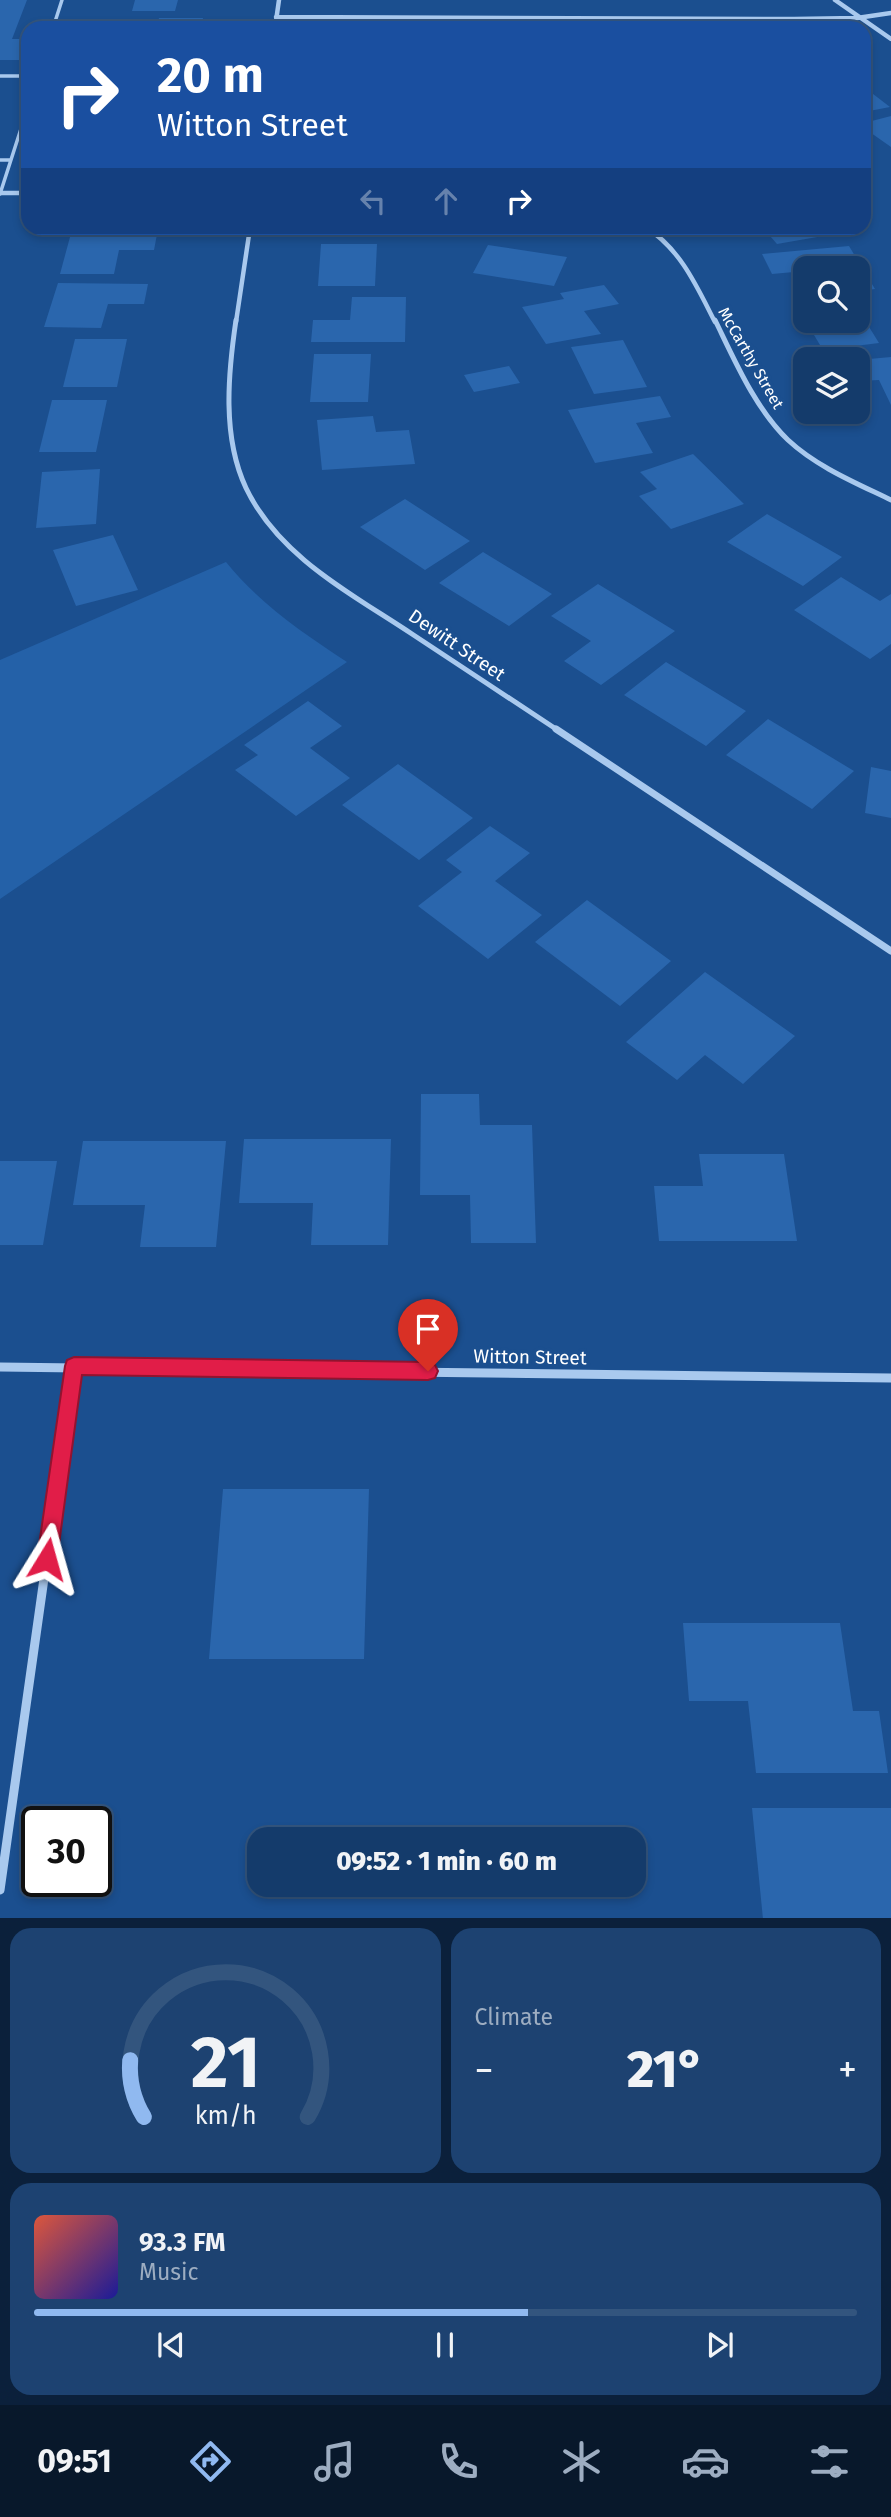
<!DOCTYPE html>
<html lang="en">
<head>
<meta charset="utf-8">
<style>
  :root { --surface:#143b6b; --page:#1d4271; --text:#f1f3f6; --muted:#9dadc1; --line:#33557e; --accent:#90b9f0 }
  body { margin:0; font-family:"Fira Sans",sans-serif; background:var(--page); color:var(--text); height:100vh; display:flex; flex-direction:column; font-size:26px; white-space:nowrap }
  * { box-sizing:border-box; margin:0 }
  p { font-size:23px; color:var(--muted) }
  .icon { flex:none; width:38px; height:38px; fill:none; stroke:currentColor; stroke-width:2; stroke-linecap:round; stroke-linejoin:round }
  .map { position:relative; height:1918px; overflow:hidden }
  .sheet { display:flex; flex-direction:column; gap:10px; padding:10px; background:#0b203b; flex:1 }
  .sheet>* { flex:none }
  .banner { position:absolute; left:21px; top:21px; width:850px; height:214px; border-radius:21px; box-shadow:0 4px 10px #0003,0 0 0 2px var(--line); background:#1a4fa0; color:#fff; overflow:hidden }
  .buttons { position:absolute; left:793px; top:256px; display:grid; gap:14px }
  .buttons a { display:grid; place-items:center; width:77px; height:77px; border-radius:14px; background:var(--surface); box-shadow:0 4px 10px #0003,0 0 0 2px var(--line); font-size:35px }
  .speed { position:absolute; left:21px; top:1806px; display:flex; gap:14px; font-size:35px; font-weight:700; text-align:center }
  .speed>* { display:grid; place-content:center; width:91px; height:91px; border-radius:50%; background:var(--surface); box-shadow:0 4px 10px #0003,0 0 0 2px var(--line); line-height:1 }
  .speed .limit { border:4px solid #111; border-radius:10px; background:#fff; color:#111 }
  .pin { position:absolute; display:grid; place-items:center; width:60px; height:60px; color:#fff; margin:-72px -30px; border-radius:50% 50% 50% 0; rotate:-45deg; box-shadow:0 0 7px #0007 }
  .pin .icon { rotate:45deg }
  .me { position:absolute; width:77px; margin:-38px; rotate:8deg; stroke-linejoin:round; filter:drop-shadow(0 0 5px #0008) }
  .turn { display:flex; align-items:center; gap:24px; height:147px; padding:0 21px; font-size:32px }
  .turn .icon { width:91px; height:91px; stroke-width:2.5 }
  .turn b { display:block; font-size:49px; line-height:60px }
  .lanes { display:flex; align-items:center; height:66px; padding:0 21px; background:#0003; justify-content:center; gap:35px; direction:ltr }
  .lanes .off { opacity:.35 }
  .big { font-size:52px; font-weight:800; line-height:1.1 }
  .sheet .widget { flex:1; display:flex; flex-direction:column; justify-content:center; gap:10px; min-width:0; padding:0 24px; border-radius:21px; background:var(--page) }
  .sheet .dial { align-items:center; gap:0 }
  .dial svg { height:182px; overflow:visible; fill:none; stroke:var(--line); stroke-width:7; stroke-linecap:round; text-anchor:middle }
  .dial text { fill:var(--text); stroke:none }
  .song { display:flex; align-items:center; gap:21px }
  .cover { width:84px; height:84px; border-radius:10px; background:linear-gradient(135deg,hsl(10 70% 55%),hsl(240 70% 35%)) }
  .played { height:7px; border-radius:4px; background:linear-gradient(90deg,var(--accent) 60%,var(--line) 60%) }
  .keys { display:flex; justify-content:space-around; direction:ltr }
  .heat { display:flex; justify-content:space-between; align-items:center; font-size:38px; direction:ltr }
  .sheet .tiles { flex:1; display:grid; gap:10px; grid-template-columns:1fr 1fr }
  .widget:last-child { grid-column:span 2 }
  .trip { position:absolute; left:247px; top:1827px; width:399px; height:70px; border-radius:21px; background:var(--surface); box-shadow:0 4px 10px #0003,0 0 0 2px var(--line); font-weight:800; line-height:70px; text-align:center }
  .dock { display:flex; height:112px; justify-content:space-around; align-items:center; background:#08182b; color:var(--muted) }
  .dock .icon { width:49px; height:49px }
  .dock .selected { color:var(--accent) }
  .dock b { font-size:32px; color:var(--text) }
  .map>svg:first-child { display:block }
  .green { fill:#2461a8 }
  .building { fill:#2a66ad }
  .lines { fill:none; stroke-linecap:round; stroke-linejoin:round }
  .lane { stroke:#a9c9ee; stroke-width:3.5 }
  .street-far3 { stroke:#a9c9ee; stroke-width:4.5 }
  .street-far2 { stroke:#a9c9ee; stroke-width:5 }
  .street-far1 { stroke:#a9c9ee; stroke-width:7 }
  .street { stroke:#a9c9ee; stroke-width:9 }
  .route { fill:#e11d48; stroke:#92132f; stroke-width:2 }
  .labels { text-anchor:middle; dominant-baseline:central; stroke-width:7; stroke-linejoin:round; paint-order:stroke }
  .far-street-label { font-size:16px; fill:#fff; stroke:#1b4f8f }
  .street-label { font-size:19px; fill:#fff; stroke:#1b4f8f }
</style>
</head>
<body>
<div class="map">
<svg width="891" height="1919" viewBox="0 0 891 1919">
  <rect width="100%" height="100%" fill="#1b4f8f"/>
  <path class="green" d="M226 562C260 604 303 633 347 662L0 899V660Z"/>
  <path class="building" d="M0 0H27L12 39H28L27 60H0Z
    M135 0H178L175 11H132Z
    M159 18H203L201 28H156Z
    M864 87 890 107 864 112Z
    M891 116V147L864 128V123Z
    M763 228H816L823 236 777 244Z
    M91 229H158L154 250H119L114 274H60L70 237H89Z
    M321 244H377L375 286H318Z
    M488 245 567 257 554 286 473 273Z
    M849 246 875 289 858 291V268H805V271L772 274 762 254Z
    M58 283 148 284 144 304H108L101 328 44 327Z
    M604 285 619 304 584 311 601 334 546 344 522 307 564 299 560 293Z
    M352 297H406L405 342H311L313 320H350Z
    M858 309 879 343 823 350 805 320H858Z
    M75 339H127L117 387H63Z
    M623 340 647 387 594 394 571 347Z
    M314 354H371L368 402H310Z
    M891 357V405L879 380 858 381V360Z
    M509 366 520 383 474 392 464 375Z
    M660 396 671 417 636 423 653 453 595 463 568 410Z
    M52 400H107L96 452H39Z
    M373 416 376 432 409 430 415 464 322 470 317 420Z
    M693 454 744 504 671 529 639 496 657 489 640 472Z
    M100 469 96 524 36 528 42 472Z
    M405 499 470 541 425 570 360 527Z
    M767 514 842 557 803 586 727 542Z
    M113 535 138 590 76 606 53 550Z
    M483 552 552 594 509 626 439 583Z
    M841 577 880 601 891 594V644L870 659 794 610Z
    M598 584 675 631 601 685 564 661 591 641 551 616Z
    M666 662 746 711 706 746 624 695Z
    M308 701 342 726 310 748 350 778 296 816 235 770 258 755 244 745Z
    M768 719 854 771 812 809 726 755Z
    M398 764 473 818 419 860 342 805Z
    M871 767 891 771V818L865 813Z
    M490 826 530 853 495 881 542 915 488 959 418 906 462 872 446 860Z
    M587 900 671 961 620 1006 535 942Z
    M705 972 795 1036 743 1084 705 1055 677 1080 626 1042Z
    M421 1094H479L480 1125H532L536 1243H471L470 1195H420Z
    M244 1139H391L388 1245H311L313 1203H239Z
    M83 1141H226L216 1247H140L145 1205H73Z
    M699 1154H784L797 1241H659L654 1186H703Z
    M0 1161H57L43 1245H0Z
    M223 1489H369L364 1659H209Z
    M683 1623H840L853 1711H879L888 1773H756L748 1701H689Z
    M752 1808H891V1919H763Z"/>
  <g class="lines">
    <path class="lane" d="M53 28 62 0
      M0 76H28
      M0 160H11
      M0 194 28 107"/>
    <path class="street-far3" d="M835 0 891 39
      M276 17 794 19 857 18 891 13
      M275 28 279 0
      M0 193H28
      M647 228C681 250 697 287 715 322
      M236 322 250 228"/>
    <path class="street-far2" d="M236 320C228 374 222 437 246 488 279 557 352 594 412 634 461 666 510 699 559 731
      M715 320C735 361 755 408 788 440 817 467 856 483 891 500"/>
    <path class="street-far1" d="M556 729 891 951"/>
    <path class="street" d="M0 1367 891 1378
      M0 1890 74 1366"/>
  </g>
  <path class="route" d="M74 1357 428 1362 435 1365 438 1371 435 1378 428 1380 82 1375 57 1559 54 1566 47 1569 40 1566 37 1559 65 1366 67 1360Z"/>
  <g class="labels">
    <g class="far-street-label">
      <text transform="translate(751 358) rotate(60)">McCarthy Street</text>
    </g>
    <g class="street-label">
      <text transform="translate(457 645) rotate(34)">Dewitt Street</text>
      <text transform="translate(530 1357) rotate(1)">Witton Street</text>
    </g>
  </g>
</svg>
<div class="buttons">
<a><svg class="icon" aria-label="search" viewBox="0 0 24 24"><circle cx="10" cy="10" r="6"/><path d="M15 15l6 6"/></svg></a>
<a><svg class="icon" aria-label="layers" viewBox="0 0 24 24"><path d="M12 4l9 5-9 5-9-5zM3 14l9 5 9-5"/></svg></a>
</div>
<div class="speed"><div class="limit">30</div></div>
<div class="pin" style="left:428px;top:1371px;background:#d93025"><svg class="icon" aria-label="arrive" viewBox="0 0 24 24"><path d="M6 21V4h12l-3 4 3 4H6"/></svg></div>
<svg class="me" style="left:47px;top:1559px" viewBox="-20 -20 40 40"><path d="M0-17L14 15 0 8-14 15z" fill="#e11d48" stroke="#fff" stroke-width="4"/></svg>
<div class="trip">09:52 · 1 min · 60 m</div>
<div class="banner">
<div class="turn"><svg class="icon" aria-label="right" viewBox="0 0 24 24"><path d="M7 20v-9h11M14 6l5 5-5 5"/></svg><div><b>20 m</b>Witton Street</div></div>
<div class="lanes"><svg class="icon off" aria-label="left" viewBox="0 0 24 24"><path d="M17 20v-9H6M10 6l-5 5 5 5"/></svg><svg class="icon off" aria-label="ahead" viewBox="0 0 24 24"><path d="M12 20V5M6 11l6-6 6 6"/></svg><svg class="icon" aria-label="right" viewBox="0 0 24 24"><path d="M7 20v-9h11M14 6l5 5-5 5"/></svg></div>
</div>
</div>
<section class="sheet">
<div class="tiles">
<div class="widget dial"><svg viewBox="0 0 100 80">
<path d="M14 69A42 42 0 1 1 86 69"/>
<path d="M14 69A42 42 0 0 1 8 44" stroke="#90b9f0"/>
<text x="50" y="56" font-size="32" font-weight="700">21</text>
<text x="50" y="72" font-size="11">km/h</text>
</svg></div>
<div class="widget"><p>Climate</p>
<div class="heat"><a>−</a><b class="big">21°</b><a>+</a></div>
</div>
<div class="widget">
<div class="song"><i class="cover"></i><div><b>93.3 FM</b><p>Music</p></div></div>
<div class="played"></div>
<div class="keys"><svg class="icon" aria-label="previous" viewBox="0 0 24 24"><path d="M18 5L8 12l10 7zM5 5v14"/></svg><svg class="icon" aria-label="pause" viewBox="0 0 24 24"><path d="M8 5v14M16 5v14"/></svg><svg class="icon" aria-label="next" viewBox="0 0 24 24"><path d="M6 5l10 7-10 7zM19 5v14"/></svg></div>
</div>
</div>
</section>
<nav class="dock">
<b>09:51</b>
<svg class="icon selected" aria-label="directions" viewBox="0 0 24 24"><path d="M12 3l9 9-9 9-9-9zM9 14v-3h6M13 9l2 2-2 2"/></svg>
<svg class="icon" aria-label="music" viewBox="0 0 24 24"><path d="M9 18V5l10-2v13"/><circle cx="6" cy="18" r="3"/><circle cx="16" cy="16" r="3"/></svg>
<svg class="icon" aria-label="phone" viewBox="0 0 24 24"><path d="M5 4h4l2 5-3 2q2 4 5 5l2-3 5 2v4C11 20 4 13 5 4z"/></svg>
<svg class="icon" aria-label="climate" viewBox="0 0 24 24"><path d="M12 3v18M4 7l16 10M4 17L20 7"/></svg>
<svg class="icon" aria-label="car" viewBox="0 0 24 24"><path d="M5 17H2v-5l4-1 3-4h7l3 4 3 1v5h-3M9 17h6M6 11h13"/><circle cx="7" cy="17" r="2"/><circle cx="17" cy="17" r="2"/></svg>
<svg class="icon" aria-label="filters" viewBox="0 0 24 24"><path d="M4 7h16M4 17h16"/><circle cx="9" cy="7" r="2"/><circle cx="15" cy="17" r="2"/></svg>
</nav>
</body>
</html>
